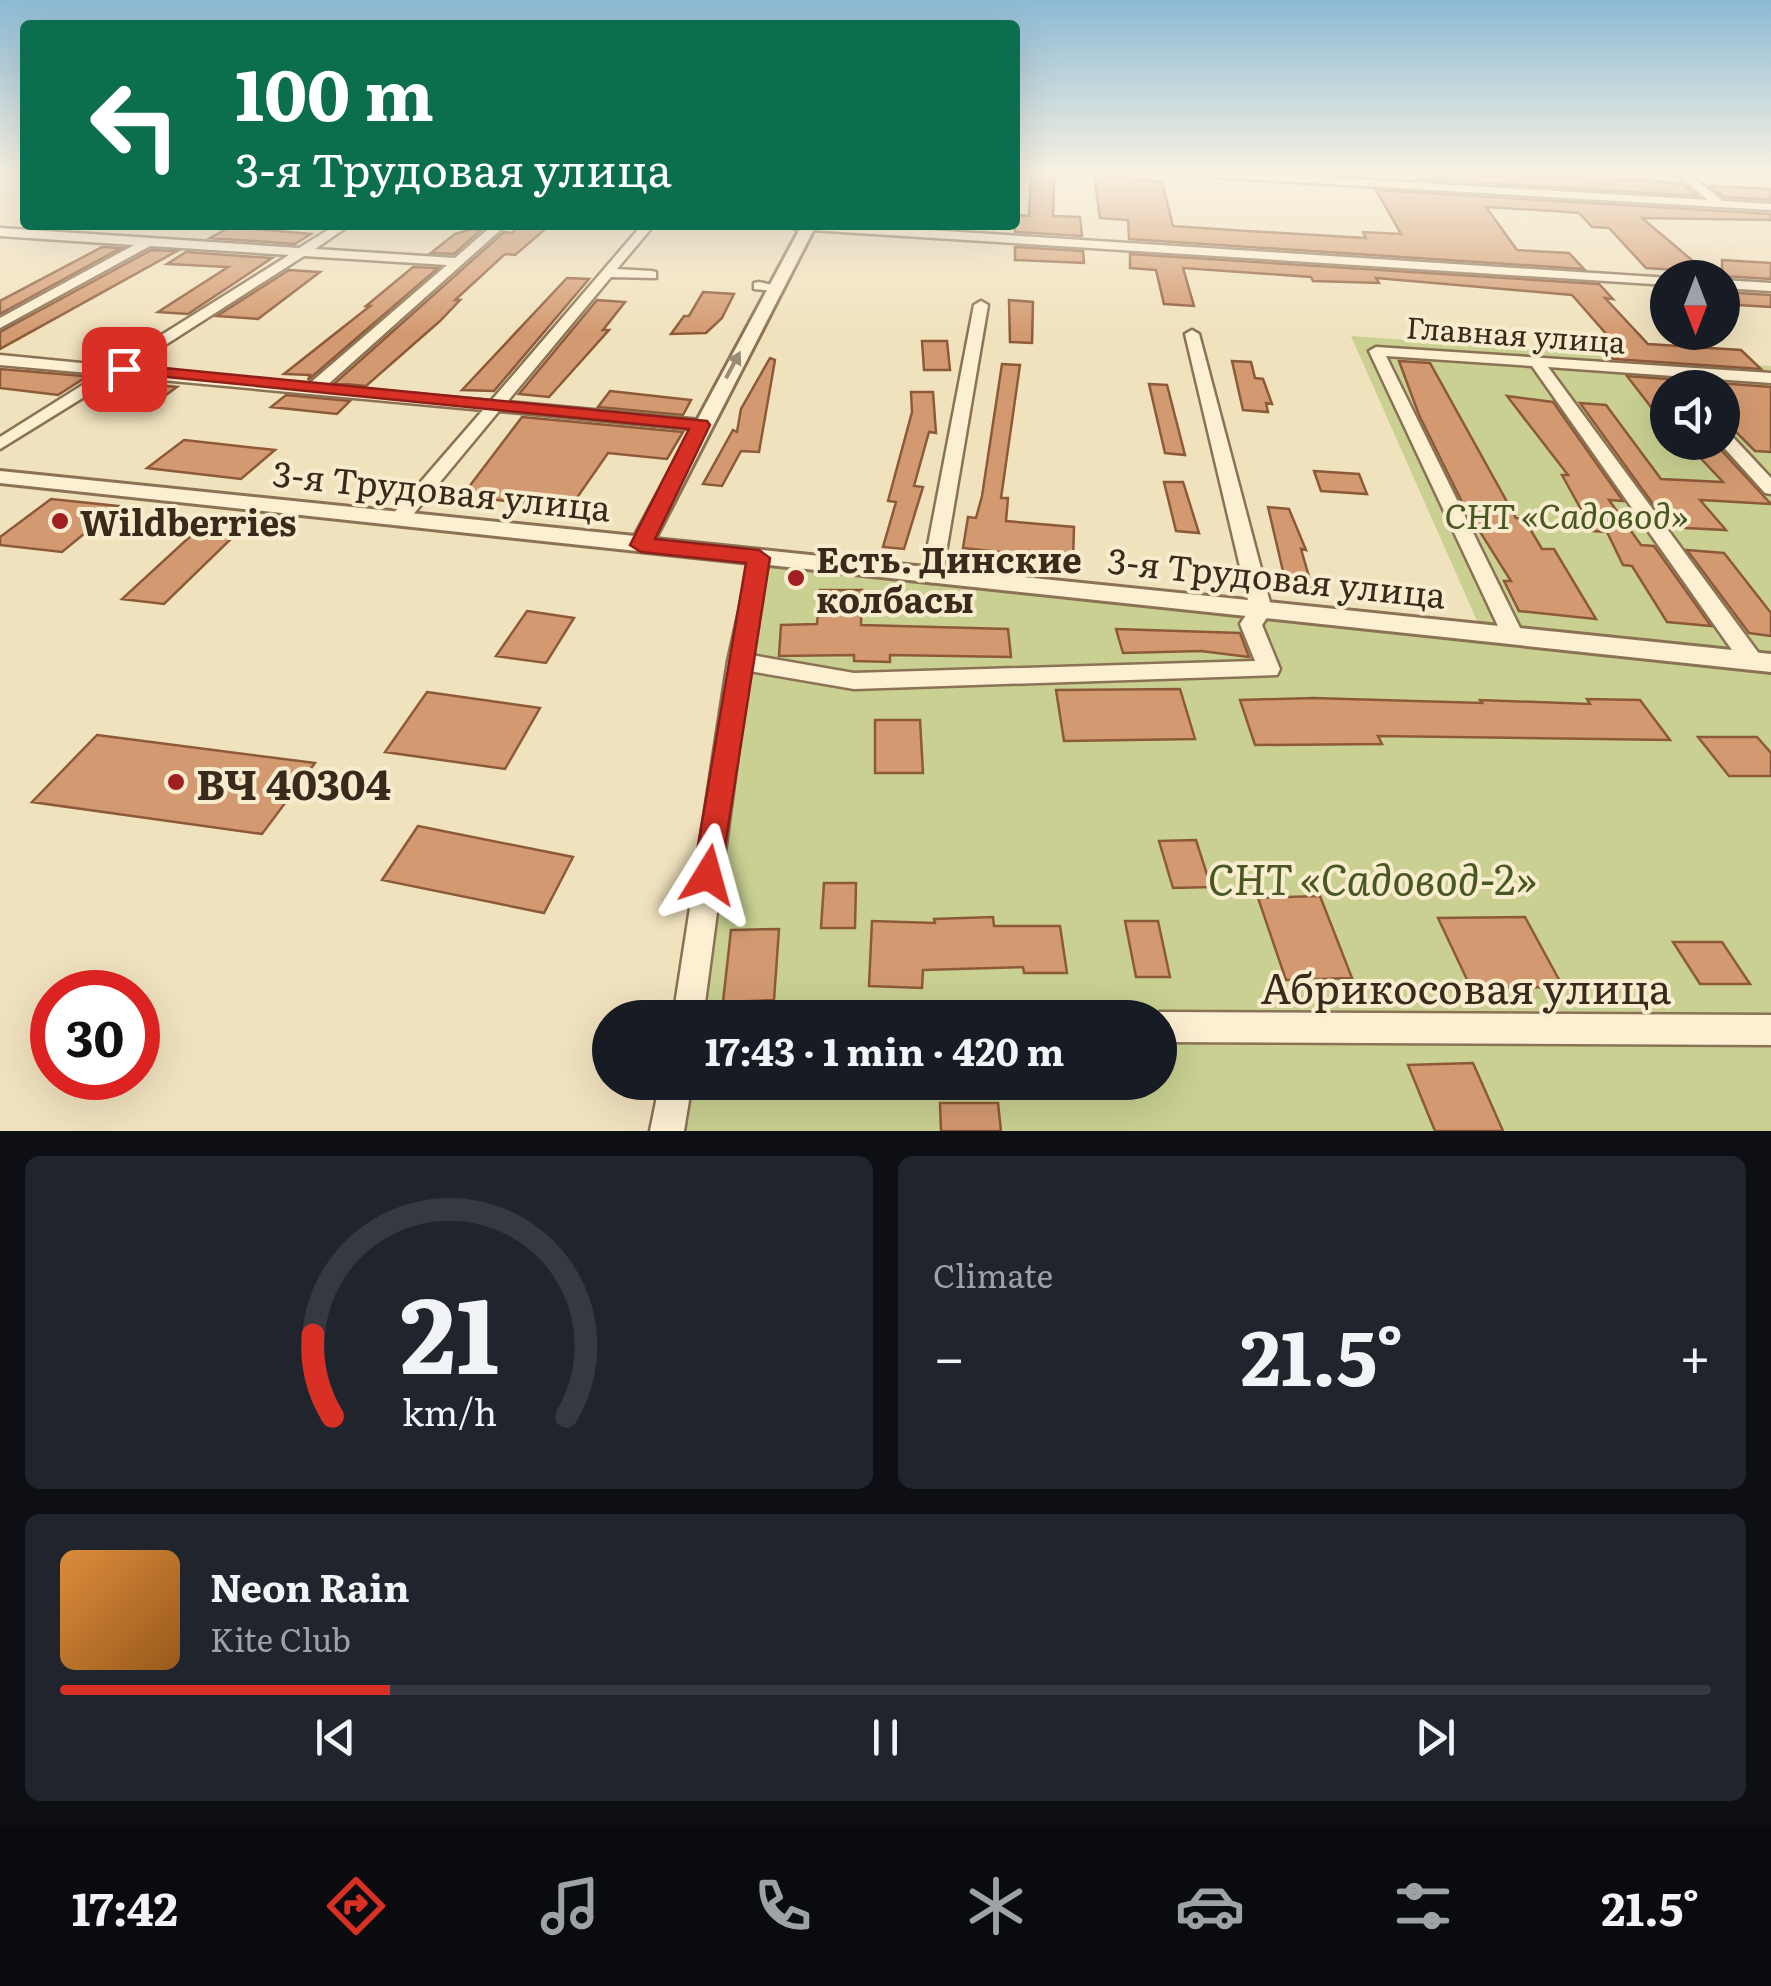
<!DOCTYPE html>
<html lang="en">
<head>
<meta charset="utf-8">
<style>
  :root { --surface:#171b24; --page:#20242c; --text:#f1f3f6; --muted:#9ea1a6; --line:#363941; --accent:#d93025 }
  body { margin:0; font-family:Literata,serif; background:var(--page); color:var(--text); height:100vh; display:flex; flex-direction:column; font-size:38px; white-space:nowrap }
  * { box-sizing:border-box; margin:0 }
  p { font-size:32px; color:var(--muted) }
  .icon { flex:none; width:55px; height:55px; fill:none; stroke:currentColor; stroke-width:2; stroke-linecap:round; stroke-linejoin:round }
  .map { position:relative; height:1131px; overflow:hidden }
  .details { display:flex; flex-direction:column; gap:25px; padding:25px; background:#0d0f14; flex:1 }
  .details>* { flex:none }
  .top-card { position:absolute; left:20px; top:20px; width:1000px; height:210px; border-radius:10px; box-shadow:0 10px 40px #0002; background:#0b6e4f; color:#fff; overflow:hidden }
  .needle { width:65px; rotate:180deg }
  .fabs { position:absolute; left:1650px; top:260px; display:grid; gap:20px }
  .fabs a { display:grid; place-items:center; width:90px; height:90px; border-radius:50%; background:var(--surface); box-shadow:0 10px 40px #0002; font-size:50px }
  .speed { position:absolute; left:30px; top:970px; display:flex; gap:20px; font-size:50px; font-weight:700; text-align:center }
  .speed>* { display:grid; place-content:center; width:130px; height:130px; border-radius:50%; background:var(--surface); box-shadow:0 10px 40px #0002; line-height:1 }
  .speed .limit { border:15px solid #d22; background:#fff; color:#111 }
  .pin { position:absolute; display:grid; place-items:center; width:85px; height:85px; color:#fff; margin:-42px; border-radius:20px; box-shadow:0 5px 15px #0006 }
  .me { position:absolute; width:110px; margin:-55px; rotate:8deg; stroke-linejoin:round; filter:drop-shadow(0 0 8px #0008) }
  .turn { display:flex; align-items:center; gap:35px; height:210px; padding:0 50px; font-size:45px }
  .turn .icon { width:130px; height:130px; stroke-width:2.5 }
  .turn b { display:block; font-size:70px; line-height:85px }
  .big { font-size:75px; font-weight:700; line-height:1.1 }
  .details .widget { flex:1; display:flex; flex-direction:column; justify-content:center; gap:15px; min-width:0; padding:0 35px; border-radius:15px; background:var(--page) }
  .details .dial { align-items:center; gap:0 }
  .dial svg { height:260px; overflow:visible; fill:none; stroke:var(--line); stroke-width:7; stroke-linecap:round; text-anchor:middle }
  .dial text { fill:var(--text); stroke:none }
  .song { display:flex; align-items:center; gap:30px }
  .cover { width:120px; height:120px; border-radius:15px; background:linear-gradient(135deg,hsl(30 70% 55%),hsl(30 70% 35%)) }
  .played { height:10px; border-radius:5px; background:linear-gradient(90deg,var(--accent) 20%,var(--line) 20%) }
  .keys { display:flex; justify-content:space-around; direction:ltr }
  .heat { display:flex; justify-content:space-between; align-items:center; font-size:55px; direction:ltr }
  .details .tiles { flex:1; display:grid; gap:25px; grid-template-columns:1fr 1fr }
  .widget:last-child { grid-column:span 2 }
  .trip { position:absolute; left:592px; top:1000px; width:585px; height:100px; border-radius:50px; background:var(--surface); box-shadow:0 10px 40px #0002; font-weight:700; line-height:100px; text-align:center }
  .menu { display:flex; height:160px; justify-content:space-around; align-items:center; background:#090b0e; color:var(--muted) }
  .menu .icon { width:70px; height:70px }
  .menu .current { color:var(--accent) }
  .menu b { font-size:45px; color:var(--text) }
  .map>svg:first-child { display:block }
  .green { fill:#c9d091; fill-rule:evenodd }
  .building { fill:#d39a71; stroke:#8d5a39; stroke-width:2.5 }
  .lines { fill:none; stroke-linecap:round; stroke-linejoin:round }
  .minor-casing { stroke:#8b7255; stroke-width:5 }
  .tertiary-casing { stroke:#8b7255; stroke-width:6 }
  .minor { fill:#fcefd2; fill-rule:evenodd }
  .tertiary { fill:#fcefd2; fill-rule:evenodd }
  .oneway { fill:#9a8c76 }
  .route { fill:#d93025; stroke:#8d1f18; stroke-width:2.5 }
  .poi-dot { fill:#a02020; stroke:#f8ecce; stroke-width:4 }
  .labels { text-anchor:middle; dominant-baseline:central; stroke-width:8; stroke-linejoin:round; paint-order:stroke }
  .far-street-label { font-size:30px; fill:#392a1b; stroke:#f8ecce }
  .street-label { font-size:35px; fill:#392a1b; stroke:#f8ecce }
  .park-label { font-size:35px; font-style:italic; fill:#495820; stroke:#f8ecce }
  .poi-label { font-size:35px; font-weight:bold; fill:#392a1b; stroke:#f8ecce; text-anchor:start }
  .near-poi-label { font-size:42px; font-weight:bold; fill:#392a1b; stroke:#f8ecce; text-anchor:start }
  .near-park-label { font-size:42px; font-style:italic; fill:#495820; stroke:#f8ecce }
  .near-street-label { font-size:42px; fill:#392a1b; stroke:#f8ecce }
</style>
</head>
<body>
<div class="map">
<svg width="1771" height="1131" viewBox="0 0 1771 1131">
  <rect width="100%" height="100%" fill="#f1e2be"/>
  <path class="green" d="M1351 336 1771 366V1131H667L676 1083 1160 1082V1018L688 1017 759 557 1482 632ZM1668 388H1722V442H1668Z"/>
  <path class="building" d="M1031 174H1054L1053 216 1080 217 1082 236 1015 232V215L1029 216Z
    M1413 174 1645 180 1683 184 1697 196 1417 179Z
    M1094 175 1162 182 1173 226 1232 230 1366 238 1363 232 1401 234 1376 190 1771 214V220L1642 218 1706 272 1646 268 1609 228 1592 227 1579 213 1553 211 1486 207 1517 250 1569 253 1584 269 1129 239 1128 220 1100 218Z
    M1710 186 1771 189V200L1724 197Z
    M520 225H550L515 255 505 254 455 300H460L440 321 366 386 335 383 504 232 512 233Z
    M230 227 311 234 295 244 210 238Z
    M472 229 481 230 454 254 431 253 455 234Z
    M102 247 121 248 0 314V301Z
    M1015 247 1083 251 1084 263 1015 260Z
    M151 250 177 251 0 349V332Z
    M186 252 272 258 188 314 158 312 228 267 167 264Z
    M1130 254 1599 284 1613 299 1605 298 1648 344 1741 350 1761 369 1613 359 1600 342 1615 344 1572 295 1376 278 1379 283 1313 281 1311 277 1183 268 1194 306 1164 304 1156 270 1130 268Z
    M1722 260 1771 263V279L1722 276Z
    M413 267 438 268 308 380 310 375 284 374 370 306H366Z
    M289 270 320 272 258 319 217 316Z
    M567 278 589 279 494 391 462 390Z
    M703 292 734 294 722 318 706 333 671 334 684 316H689Z
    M1722 292 1771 295V307L1722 304Z
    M597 300 625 302 603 330H609L549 397 519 394Z
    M1009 300 1033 302 1032 343 1010 342Z
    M922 341H947L950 370H924Z
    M770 358 775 360 759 452 741 451 722 486 703 484 733 430 737 432 741 409Z
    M1232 361 1251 362 1255 378 1263 379 1272 404 1266 403 1268 412 1243 410Z
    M1399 361 1430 363 1516 518 1524 519 1542 549H1554L1596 619 1519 611 1504 581H1511L1465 508 1419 415Z
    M1002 364 1020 365 1001 498H1008L1006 521 1074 527 1073 560 963 548 968 517 976 518 982 496Z
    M0 369 83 376V379L58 395 0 388Z
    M1627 376 1771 387V452L1755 451 1722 418V388H1668V429Z
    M142 384H147L177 387 155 403 119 399Z
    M1149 384 1167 385 1185 455 1165 453Z
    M610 391 691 400 683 415 598 407Z
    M911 392H933L936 433 929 432 914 486 923 487 904 549 883 547 896 502 888 501 912 412Z
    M286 395 350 401 337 414 271 407Z
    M1507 396 1553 402 1623 501 1609 500 1641 545 1654 546 1711 626 1667 622 1632 566 1623 565 1607 532 1593 531 1562 475H1568Z
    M1580 403 1606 405 1661 479 1723 482 1691 448 1721 450 1771 504 1700 500 1726 530 1685 528 1666 505 1653 504Z
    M522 417 683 432 667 459 608 453 574 502 527 496 522 503 462 496Z
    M184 440 275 450 241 479 147 468Z
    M1314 471 1359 474 1367 494 1321 491Z
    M1164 482H1183L1199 533 1176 531Z
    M51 499 118 506 62 552 0 545V537Z
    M1268 507 1289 509 1306 550 1301 549 1312 587 1286 584Z
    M196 531 235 535 164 604 122 599Z
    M1687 550 1724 553 1771 613V636L1749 633Z
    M820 590H862L861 625 1008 629 1011 657 890 655V662L854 661V655L779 656 781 625 817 624Z
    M527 611 574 618 546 663 496 656Z
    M1116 629 1240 633 1249 657 1201 651 1123 653Z
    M1180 689 1195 739 1064 741 1056 690Z
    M427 692 540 708 505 769 385 752Z
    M1313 698 1482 703 1480 700 1590 704 1587 699 1640 700 1670 740 1378 736 1382 744 1255 745 1240 700Z
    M875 720H920L923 773H875Z
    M97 735 315 763 262 834 32 802Z
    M1698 737H1757L1771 753V776H1729Z
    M418 826 573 857 544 913 382 880Z
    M1196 840 1211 887 1173 888 1159 841Z
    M824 883H856L855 928H821Z
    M1320 896 1352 978 1286 980 1258 898Z
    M993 917 994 926H1060L1067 973H1024L1023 967 923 970 922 988 869 986 872 921 935 923 934 919Z
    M1525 917 1563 987 1471 988 1438 918Z
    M1125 921H1158L1170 977H1136Z
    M779 929 774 1000 723 1002 731 930Z
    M1673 942H1722L1750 984H1700Z
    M1473 1063 1503 1131H1435L1408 1065Z
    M940 1103H998L1001 1131H941Z"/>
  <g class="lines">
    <g class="minor-casing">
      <path id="minor" d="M7 174H25V178Z
        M1206 174H1269L1708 200 1677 174H1689L1723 201 1771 204V210L1211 177Z
        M336 225H350L315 249 455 258 493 225H506L326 386 491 401 642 225H654L617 269 651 271 656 272V278L611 277 507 402 701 420 709 425 701 430 499 411 406 523H392L390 519 392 515 483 410 118 376 0 449V437L100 374 0 365V355L112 366 289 255 150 246 0 328V318L134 245 0 236V228L299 248ZM304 256 447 265 309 384 131 367Z
        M789 225H851L1670 278 1668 285 795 229Z
        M1722 280 1771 283V291L1722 288Z
        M759 282 782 287 775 291 754 289V283Z
        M981 301 988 305 942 576 932 583 922 576 974 305Z
        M1192 330 1199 334 1272 610 1262 625 1280 669 1277 675 854 689 749 671 703 1018H673L728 661 752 552 759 551 769 557 751 655 854 673 1255 661 1240 624 1250 609 1185 334Z
        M1376 347 1771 373V383L1548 367 1760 655 1763 661 1760 667H1744L1532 366 1386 356 1524 636 1521 641H1505L1369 351Z
        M1722 431 1728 432 1771 478V494L1765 493 1719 442H1722Z
        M1160 1012 1771 1015V1045L1160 1042V1018H1148Z
        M660 1082H692L684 1131H650Z"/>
    </g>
    <g class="tertiary-casing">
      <path id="tertiary" d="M802 225H816L655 539 1771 654V672L0 483V471L635 536Z"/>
    </g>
    <use href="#minor" class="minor"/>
    <use href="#tertiary" class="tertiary"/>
  </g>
  <defs><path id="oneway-solid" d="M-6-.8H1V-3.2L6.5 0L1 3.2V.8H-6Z" transform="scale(2.5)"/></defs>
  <use class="oneway" href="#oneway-solid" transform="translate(733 365) rotate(-62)"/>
  <linearGradient id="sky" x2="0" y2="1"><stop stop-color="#8cbad5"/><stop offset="0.52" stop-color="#f9f2e2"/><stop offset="1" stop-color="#f9f2e2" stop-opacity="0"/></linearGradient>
  <rect width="1771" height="333" fill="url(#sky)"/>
  <path class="route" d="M124 364 707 421 710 425 655 539 759 550 770 558 719 885 708 889 697 885 693 875 746 563 641 552 630 545 689 429 117 372V365Z"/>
  <g class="poi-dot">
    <circle cx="60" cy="521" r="10"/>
    <circle cx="796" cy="578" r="10"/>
    <circle cx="176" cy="782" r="10"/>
  </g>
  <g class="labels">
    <g class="far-street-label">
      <text transform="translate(1516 333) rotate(4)">Главная улица</text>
    </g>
    <g class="street-label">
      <text transform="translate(442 489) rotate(6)">3-я Трудовая улица</text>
      <text transform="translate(1277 576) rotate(6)">3-я Трудовая улица</text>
    </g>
    <g class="park-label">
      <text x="1566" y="514">СНТ «Садовод»</text>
    </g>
    <g class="poi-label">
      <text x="80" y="521">Wildberries</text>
      <text x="816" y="558">Есть. Динские<tspan x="816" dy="40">колбасы</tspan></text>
    </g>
    <g class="near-poi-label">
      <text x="196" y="782">ВЧ 40304</text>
    </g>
    <g class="near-park-label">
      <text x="1372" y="877">СНТ «Садовод-2»</text>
    </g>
    <g class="near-street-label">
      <text x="1466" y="986">Абрикосовая улица</text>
    </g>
  </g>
</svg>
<div class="fabs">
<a><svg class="needle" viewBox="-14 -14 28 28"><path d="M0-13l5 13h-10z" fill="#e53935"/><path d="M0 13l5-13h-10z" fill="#9ea1a6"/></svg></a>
<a><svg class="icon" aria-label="sound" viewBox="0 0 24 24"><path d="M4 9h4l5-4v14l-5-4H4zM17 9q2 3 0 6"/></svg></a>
</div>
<div class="speed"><div class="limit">30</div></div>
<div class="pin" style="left:124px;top:369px;background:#d93025"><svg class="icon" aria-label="arrive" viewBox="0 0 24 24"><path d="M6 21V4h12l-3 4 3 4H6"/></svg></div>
<svg class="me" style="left:708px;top:875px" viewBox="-20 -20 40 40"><path d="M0-17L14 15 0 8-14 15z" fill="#d93025" stroke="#fff" stroke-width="4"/></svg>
<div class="trip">17:43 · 1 min · 420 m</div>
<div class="top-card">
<div class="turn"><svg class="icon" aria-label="left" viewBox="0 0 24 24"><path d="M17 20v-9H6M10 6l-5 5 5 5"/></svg><div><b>100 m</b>3-я Трудовая улица</div></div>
</div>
</div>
<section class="details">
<div class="tiles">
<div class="widget dial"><svg viewBox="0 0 100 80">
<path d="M14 69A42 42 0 1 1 86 69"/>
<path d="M14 69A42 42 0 0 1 8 44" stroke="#d93025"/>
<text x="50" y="56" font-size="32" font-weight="700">21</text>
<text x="50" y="72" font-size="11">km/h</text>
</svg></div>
<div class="widget"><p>Climate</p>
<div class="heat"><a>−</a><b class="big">21.5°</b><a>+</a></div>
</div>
<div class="widget">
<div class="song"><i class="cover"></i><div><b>Neon Rain</b><p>Kite Club</p></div></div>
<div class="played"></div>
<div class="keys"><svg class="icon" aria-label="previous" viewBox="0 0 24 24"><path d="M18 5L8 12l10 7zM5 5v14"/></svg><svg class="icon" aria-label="pause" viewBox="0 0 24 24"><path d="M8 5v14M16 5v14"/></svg><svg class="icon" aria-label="next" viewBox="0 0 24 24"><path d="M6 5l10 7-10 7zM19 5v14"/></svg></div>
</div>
</div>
</section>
<nav class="menu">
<b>17:42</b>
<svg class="icon current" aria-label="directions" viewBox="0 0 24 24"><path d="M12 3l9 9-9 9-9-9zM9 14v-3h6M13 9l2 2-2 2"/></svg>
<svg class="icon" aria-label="music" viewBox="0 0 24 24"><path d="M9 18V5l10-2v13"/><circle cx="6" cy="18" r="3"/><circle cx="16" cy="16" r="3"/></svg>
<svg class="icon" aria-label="phone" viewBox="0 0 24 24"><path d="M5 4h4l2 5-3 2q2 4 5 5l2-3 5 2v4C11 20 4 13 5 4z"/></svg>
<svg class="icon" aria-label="climate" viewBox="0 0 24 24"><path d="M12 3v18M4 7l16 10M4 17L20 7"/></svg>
<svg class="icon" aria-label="car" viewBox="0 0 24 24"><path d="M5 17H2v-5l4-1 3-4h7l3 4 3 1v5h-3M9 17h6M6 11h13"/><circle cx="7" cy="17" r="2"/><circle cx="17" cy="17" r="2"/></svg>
<svg class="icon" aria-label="filters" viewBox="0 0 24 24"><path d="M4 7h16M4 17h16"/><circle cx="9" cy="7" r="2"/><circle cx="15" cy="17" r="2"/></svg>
<b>21.5°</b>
</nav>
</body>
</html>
